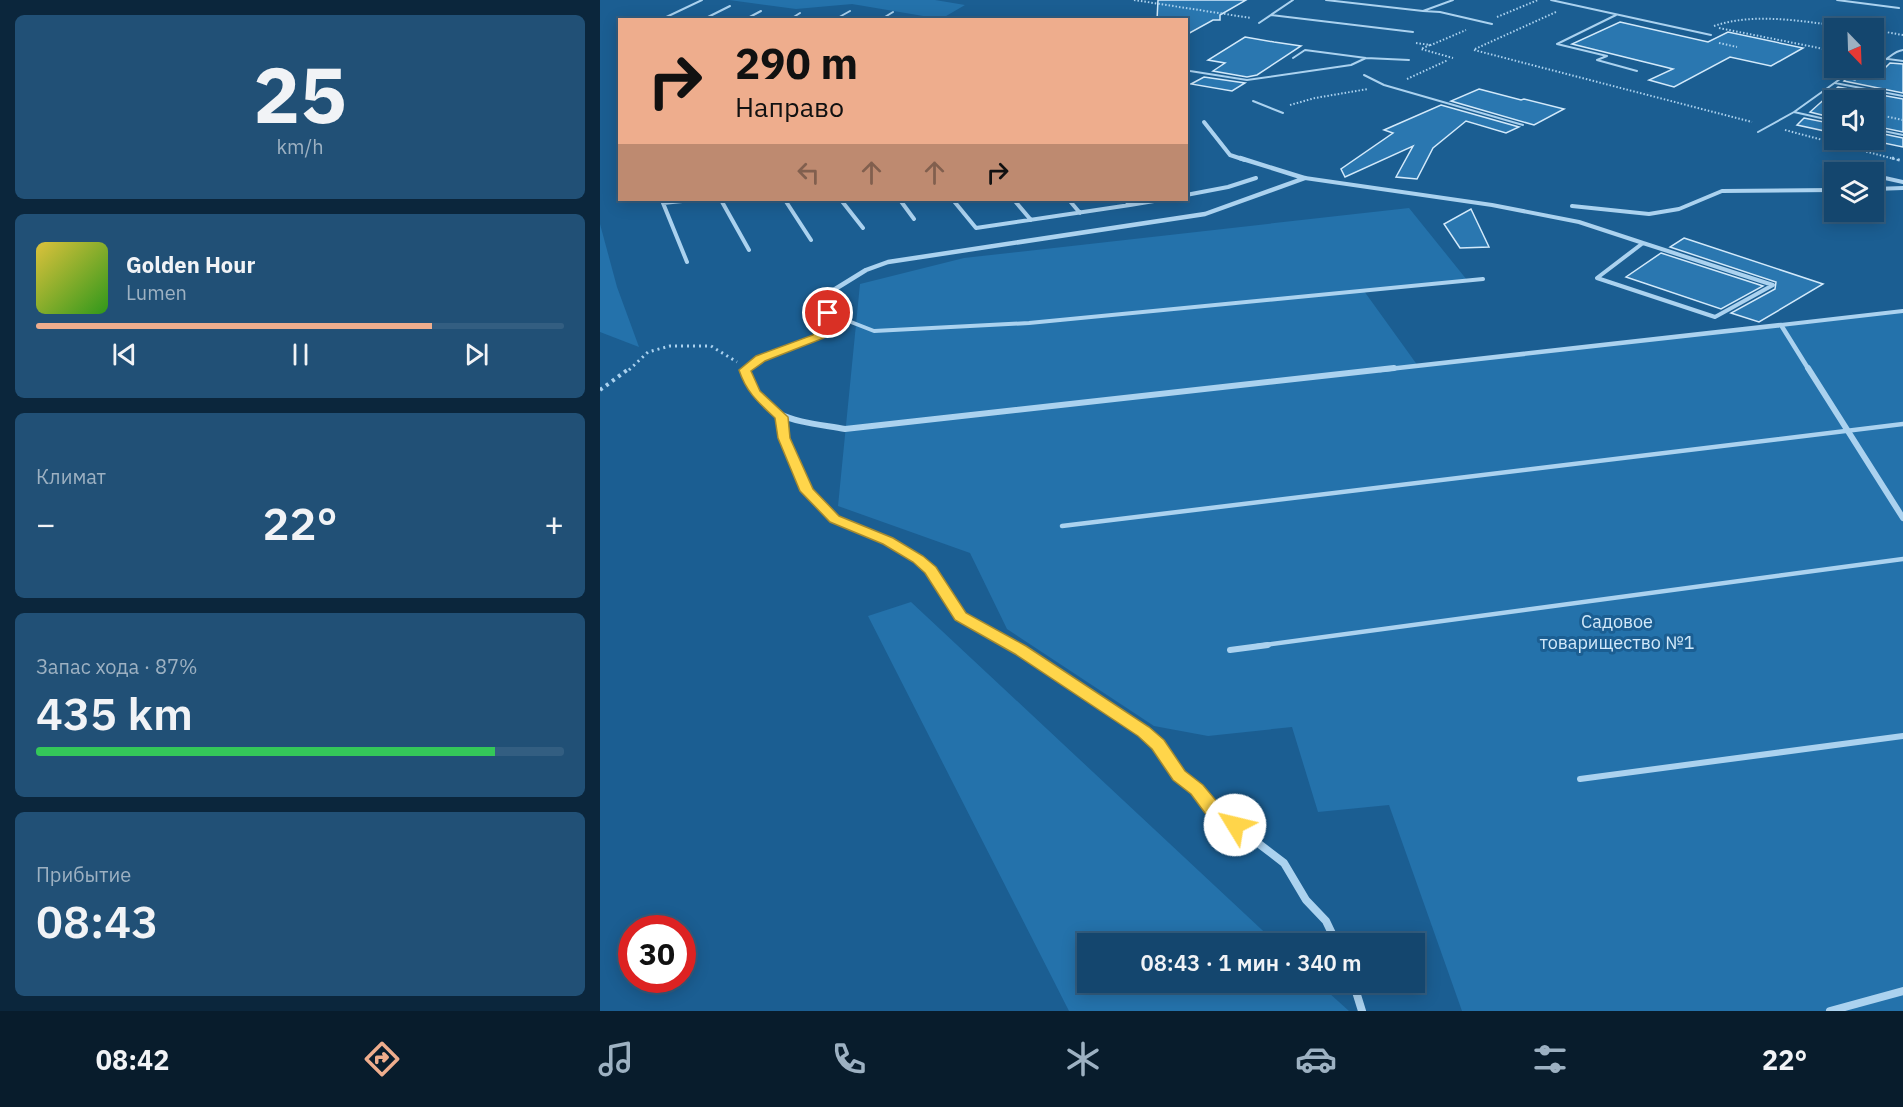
<!DOCTYPE html>
<html lang="ru">
<head>
<meta charset="utf-8">
<style>
  :root { --surface:#14466e; --page:#215076; --text:#f1f3f6; --muted:#9db1c2; --line:#335e81; --accent:#eead8d }
  body { margin:0; font-family:"IBM Plex Sans",sans-serif; background:var(--page); color:var(--text); height:100vh; display:flex; flex-direction:column; font-size:22px; white-space:nowrap }
  * { box-sizing:border-box; margin:0 }
  p { font-size:20px; color:var(--muted) }
  .icon { flex:none; width:33px; height:33px; fill:none; stroke:currentColor; stroke-width:2; stroke-linecap:round; stroke-linejoin:round }
  .map { position:relative; flex:1; overflow:hidden }
  .panel { display:flex; flex-direction:column; gap:15px; padding:15px; background:#0b263c; width:600px }
  .panel>* { flex:none }
  .banner { position:absolute; left:18px; top:18px; width:570px; height:183px; border-radius:0px; box-shadow:0 3px 15px #0003,0 0 0 2px var(--line); background:#eead8d; color:#111; overflow:hidden }
  .needle { width:39px; rotate:157deg }
  .buttons { position:absolute; left:1224px; top:18px; display:grid; gap:12px }
  .buttons a { display:grid; place-items:center; width:60px; height:60px; border-radius:0px; background:var(--surface); box-shadow:0 3px 15px #0003,0 0 0 2px var(--line); font-size:30px }
  .speed { position:absolute; left:18px; top:915px; display:flex; gap:12px; font-size:30px; font-weight:700; text-align:center }
  .speed>* { display:grid; place-content:center; width:78px; height:78px; border-radius:50%; background:var(--surface); box-shadow:0 3px 15px #0003,0 0 0 2px var(--line); line-height:1 }
  .speed .limit { border:9px solid #d22; background:#fff; color:#111 }
  .pin { position:absolute; display:grid; place-items:center; width:51px; height:51px; color:#fff; margin:-26px; border:3px solid #fff; border-radius:50%; box-shadow:0 2px 6px #0007 }
  .me { position:absolute; width:66px; margin:-33px; rotate:306deg; stroke-linejoin:round; filter:drop-shadow(0 0 4px #0008) }
  .turn { display:flex; align-items:center; gap:21px; height:126px; padding:0 18px; font-size:27px }
  .turn .icon { width:78px; height:78px; stroke-width:2.5 }
  .turn b { display:block; font-size:42px; line-height:51px }
  .lanes { display:flex; align-items:center; height:57px; padding:0 18px; background:#0003; justify-content:center; gap:30px; direction:ltr }
  .lanes .off { opacity:.35 }
  .big { font-size:45px; font-weight:600; line-height:1.1 }
  .panel .card { flex:1; display:flex; flex-direction:column; justify-content:center; gap:9px; min-width:0; padding:0 21px; border-radius:9px; background:var(--page) }
  .panel .dial { align-items:center; gap:0 }
  .dial b { font-size:78px; line-height:1 }
  .song { display:flex; align-items:center; gap:18px }
  .cover { width:72px; height:72px; border-radius:9px; background:linear-gradient(135deg,hsl(50 70% 55%),hsl(110 70% 35%)) }
  .played { height:6px; border-radius:3px; background:linear-gradient(90deg,var(--accent) 75%,var(--line) 75%) }
  .keys { display:flex; justify-content:space-around; direction:ltr }
  .heat { display:flex; justify-content:space-between; align-items:center; font-size:33px; direction:ltr }
  .charge { height:9px; border-radius:4px; background:linear-gradient(90deg,#34c759 87%,var(--line) 0) }
  .trip { position:absolute; left:477px; top:933px; width:348px; height:60px; border-radius:0px; background:var(--surface); box-shadow:0 3px 15px #0003,0 0 0 2px var(--line); font-weight:600; line-height:60px; text-align:center }
  .dock { display:flex; height:96px; justify-content:space-around; align-items:center; background:#081c2c; color:var(--muted) }
  .dock .icon { width:42px; height:42px }
  .dock .selected { color:var(--accent) }
  .dock b { font-size:27px; color:var(--text) }
  main { display:flex; flex:1; min-height:0 }
  .map>svg:first-child { display:block }
  .green { fill:#2472ab }
  .building { fill:#2a77b0; stroke:#d2e9fa; stroke-width:1.5 }
  .lines { fill:none; stroke-linecap:round; stroke-linejoin:round }
  .path-far2 { stroke:#abd2ef; stroke-width:2; stroke-dasharray:1.5 2; stroke-linecap:butt }
  .path-far1 { stroke:#abd2ef; stroke-width:3; stroke-dasharray:2 4; stroke-linecap:butt }
  .path { stroke:#abd2ef; stroke-width:4; stroke-dasharray:3 4.5; stroke-linecap:butt }
  .service-far3 { stroke:#abd2ef; stroke-width:2 }
  .service-far2 { stroke:#abd2ef; stroke-width:4 }
  .service-far1 { stroke:#abd2ef; stroke-width:4.5 }
  .service { stroke:#abd2ef; stroke-width:6 }
  .minor-far3 { stroke:#abd2ef; stroke-width:4 }
  .minor-far2 { stroke:#abd2ef; stroke-width:4.5 }
  .minor-far1 { stroke:#abd2ef; stroke-width:6 }
  .minor { stroke:#abd2ef; stroke-width:8 }
  .route { fill:#ffd54a; stroke:#a68a30; stroke-width:1.5 }
  .labels { text-anchor:middle; dominant-baseline:central; stroke-width:6; stroke-linejoin:round; paint-order:stroke }
  .park-label { font-size:18px; fill:#d2e9fa; stroke:#1b5e92 }
</style>
</head>
<body>
<main>
<section class="panel">
<div class="card dial"><b>25</b><p>km/h</p></div>
<div class="card">
<div class="song"><i class="cover"></i><div><b>Golden Hour</b><p>Lumen</p></div></div>
<div class="played"></div>
<div class="keys"><svg class="icon" aria-label="previous" viewBox="0 0 24 24"><path d="M18 5L8 12l10 7zM5 5v14"/></svg><svg class="icon" aria-label="pause" viewBox="0 0 24 24"><path d="M8 5v14M16 5v14"/></svg><svg class="icon" aria-label="next" viewBox="0 0 24 24"><path d="M6 5l10 7-10 7zM19 5v14"/></svg></div>
</div>
<div class="card"><p>Климат</p>
<div class="heat"><a>−</a><b class="big">22°</b><a>+</a></div>
</div>
<div class="card"><p>Запас хода · 87%</p><b class="big">435 km</b><div class="charge"></div></div>
<div class="card"><p>Прибытие</p><b class="big">08:43</b></div>
</section>
<div class="map">
<svg width="1303" height="1011" viewBox="0 0 1303 1011">
  <rect width="100%" height="100%" fill="#1b5e92"/>
  <path class="green" d="M129 0H335L365 5 341 19 252 4 196 9Z
    M809 208 867 280 764 291 818 366 1303 311V1011H862L789 805 718 812 692 727 608 736 554 726 407 629 370 553 238 506 260 284 364 258Z
    M0 224 17 287 39 347 0 332Z
    M311 602 676 943 488 944V982L718 983 749 1011H469L268 616Z"/>
  <path class="building" d="M558 0H646L620 15V20H613L586 35V20H557Z
    M1020 22 1108 42 1128 32 1203 48 1171 66 1130 57 1074 87 1049 80 1073 69 972 44Z
    M645 37 674 42 701 46 657 75 647 77 613 71 625 63 608 60Z
    M1290 63 1303 64V93L1244 81 1247 78 1255 80 1265 71 1279 74Z
    M604 77 645 83 632 91 591 84Z
    M1238 87 1303 99V132L1274 126V100H1234V118L1210 112Z
    M879 89 921 100 924 99 964 109 934 125 851 101Z
    M841 105 919 127 906 133 866 121 833 148 817 179 796 177 813 146 745 177 741 169 793 133 784 130Z
    M1204 118 1234 124V133L1197 125Z
    M1274 132 1303 138V147L1274 141Z
    M871 209 889 247 860 248 844 224Z
    M1084 238 1223 284 1159 322 1131 313 1175 289 1176 282 1070 247Z
    M1061 253 1163 286 1121 309 1026 277Z"/>
  <g class="lines">
    <path class="path-far2" d="M534 0 651 18
      M897 17 938 0
      M1114 26C1157 11 1211 23 1255 28
      M1119 28 1234 51
      M1274 30 1303 35
      M816 43 831 45 866 30
      M1119 43 1137 47
      M830 45 821 49 853 58
      M875 49 956 12
      M874 50 1152 122
      M807 79 848 60
      M1225 104 1234 106
      M690 105 715 98 768 89
      M1274 114 1303 120
      M1185 130 1298 160"/>
    <path class="path-far1" d="M1292 158 1303 161
      M29 370 48 352 70 346H111L137 362"/>
    <path class="path" d="M0 390 30 368"/>
    <path class="service-far3" d="M726 0 823 11
      M853 0 823 11 840 12 892 24
      M951 0 1111 35
      M1237 0 1299 8
      M671 15 813 32
      M1016 15 957 44 1007 56 997 60 1037 71
      M60 20 102 0
      M102 20 130 6
      M144 20 161 11
      M189 20 200 13
      M234 20 250 11
      M280 20 293 12
      M659 23 693 0
      M693 58 705 50 766 58 809 60
      M1288 59 1303 61
      M1274 65C1286 63 1292 51 1303 50
      M586 68 590 71 647 80 751 65 766 58
      M764 75 784 85 923 125
      M1235 83 1303 96
      M653 101 683 113
      M1194 112 1234 121
      M1274 129 1303 135
      M1158 132 1194 112 1254 69 1260 68"/>
    <path class="service-far2" d="M1276 176 1303 182
      M705 178 892 205 979 222 1043 243
      M1274 189 1303 188
      M586 195 628 187 656 178
      M121 200 149 250
      M185 200 211 240
      M241 200 263 228
      M300 200 314 219
      M353 200 376 228 530 205 525 200
      M414 200 431 220
      M469 200 480 213
      M530 205 560 200
      M972 206 1049 214 1079 209 1122 191 1234 190
      M1043 243 1173 285 1115 317 997 278Z
      M87 262 63 203 92 200
      M228 313 274 331 429 323 883 279
      M1181 325 1303 311"/>
    <path class="service-far1" d="M462 526 1303 424
      M657 646 1303 559"/>
    <path class="service" d="M630 650 668 645
      M980 779 1303 736"/>
    <path class="minor-far3" d="M604 122 630 155 645 160"/>
    <path class="minor-far2" d="M640 158 704 178
      M145 370 150 365 220 335 233 302 232 291 266 270 288 262 605 214 705 178
      M780 370 1181 325 1209 370"/>
    <path class="minor-far1" d="M147 368 145 370C161 422 200 421 245 429L794 368
      M1208 368 1303 518
      M182 417C189 462 207 509 252 528 275 537 299 543 318 559 335 573 342 595 356 611 370 628 395 636 414 646"/>
    <path class="minor" d="M411 645 543 731 558 744 579 775 597 790 612 808 684 863 706 900 726 921 737 944
      M753 982 762 1011
      M1230 1011 1303 991"/>
  </g>
  <path class="route" d="M228 310 233 313 224 338 165 361 151 371 160 391 188 417 190 438 213 489 239 516 293 538 323 556 336 567 366 613 426 646 549 727 564 740 585 771 603 785 618 803 642 820 644 825 642 830 635 832 629 830 605 813 591 794 573 780 552 749 538 736 415 654 355 620 325 573 313 562 283 544 230 522 200 491 178 438 175 418C159 403 146 392 139 370L156 356 213 335 222 313Z"/>
  <g class="labels">
    <g class="park-label">
      <text x="1017" y="621">Садовое<tspan x="1017" dy="21">товарищество №1</tspan></text>
    </g>
  </g>
</svg>
<div class="buttons">
<a><svg class="needle" viewBox="-14 -14 28 28"><path d="M0-13l5 13h-10z" fill="#e53935"/><path d="M0 13l5-13h-10z" fill="#9db1c2"/></svg></a>
<a><svg class="icon" aria-label="sound" viewBox="0 0 24 24"><path d="M4 9h4l5-4v14l-5-4H4zM17 9q2 3 0 6"/></svg></a>
<a><svg class="icon" aria-label="layers" viewBox="0 0 24 24"><path d="M12 4l9 5-9 5-9-5zM3 14l9 5 9-5"/></svg></a>
</div>
<div class="speed"><div class="limit">30</div></div>
<div class="pin" style="left:228px;top:313px;background:#d93025"><svg class="icon" aria-label="arrive" viewBox="0 0 24 24"><path d="M6 21V4h12l-3 4 3 4H6"/></svg></div>
<svg class="me" style="left:635px;top:825px" viewBox="-20 -20 40 40"><circle r="19" fill="#fff"/><path d="M0-13L10 11 0 6-10 11z" fill="#ffd54a"/></svg>
<div class="trip">08:43 · 1 мин · 340 m</div>
<div class="banner">
<div class="turn"><svg class="icon" aria-label="right" viewBox="0 0 24 24"><path d="M7 20v-9h11M14 6l5 5-5 5"/></svg><div><b>290 m</b>Направо</div></div>
<div class="lanes"><svg class="icon off" aria-label="left" viewBox="0 0 24 24"><path d="M17 20v-9H6M10 6l-5 5 5 5"/></svg><svg class="icon off" aria-label="ahead" viewBox="0 0 24 24"><path d="M12 20V5M6 11l6-6 6 6"/></svg><svg class="icon off" aria-label="ahead" viewBox="0 0 24 24"><path d="M12 20V5M6 11l6-6 6 6"/></svg><svg class="icon" aria-label="right" viewBox="0 0 24 24"><path d="M7 20v-9h11M14 6l5 5-5 5"/></svg></div>
</div>
</div>
</main>
<nav class="dock">
<b>08:42</b>
<svg class="icon selected" aria-label="directions" viewBox="0 0 24 24"><path d="M12 3l9 9-9 9-9-9zM9 14v-3h6M13 9l2 2-2 2"/></svg>
<svg class="icon" aria-label="music" viewBox="0 0 24 24"><path d="M9 18V5l10-2v13"/><circle cx="6" cy="18" r="3"/><circle cx="16" cy="16" r="3"/></svg>
<svg class="icon" aria-label="phone" viewBox="0 0 24 24"><path d="M5 4h4l2 5-3 2q2 4 5 5l2-3 5 2v4C11 20 4 13 5 4z"/></svg>
<svg class="icon" aria-label="climate" viewBox="0 0 24 24"><path d="M12 3v18M4 7l16 10M4 17L20 7"/></svg>
<svg class="icon" aria-label="car" viewBox="0 0 24 24"><path d="M5 17H2v-5l4-1 3-4h7l3 4 3 1v5h-3M9 17h6M6 11h13"/><circle cx="7" cy="17" r="2"/><circle cx="17" cy="17" r="2"/></svg>
<svg class="icon" aria-label="filters" viewBox="0 0 24 24"><path d="M4 7h16M4 17h16"/><circle cx="9" cy="7" r="2"/><circle cx="15" cy="17" r="2"/></svg>
<b>22°</b>
</nav>
</body>
</html>
